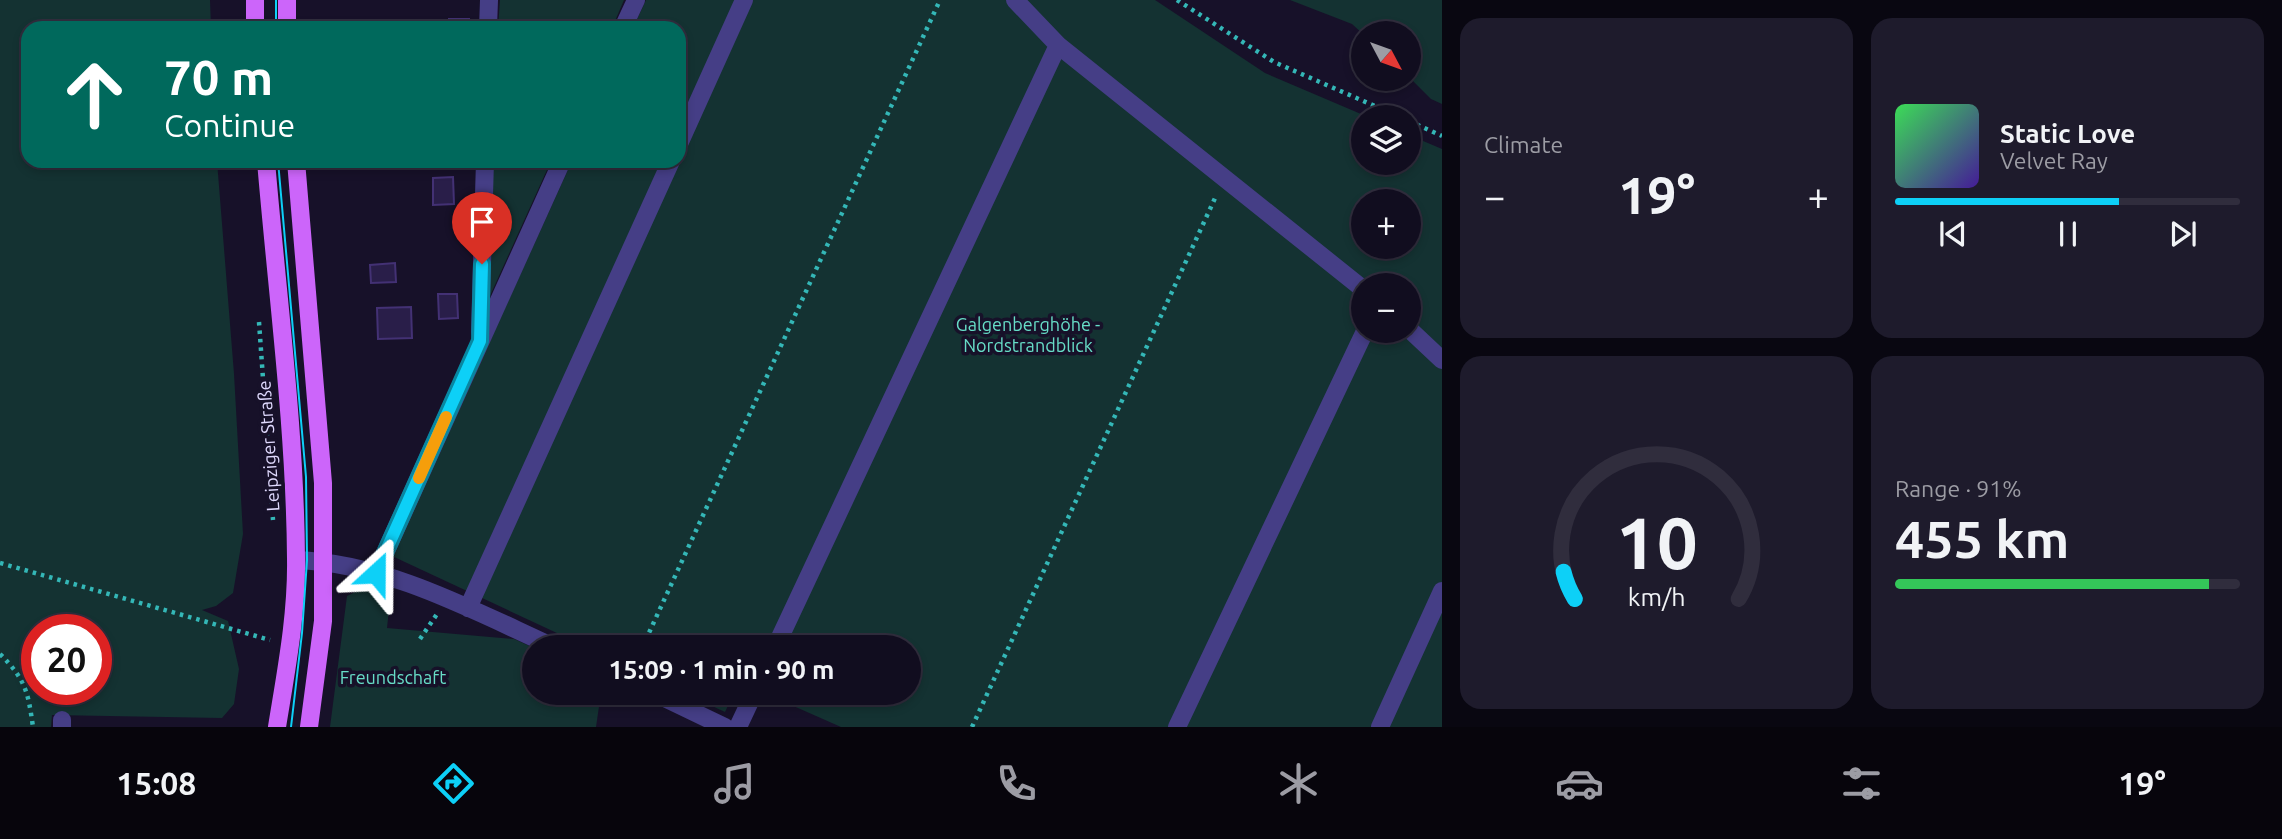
<!DOCTYPE html>
<html lang="en">
<head>
<meta charset="utf-8">
<style>
  :root { --surface:#110d1f; --page:#1e1b2c; --text:#f1f3f6; --muted:#9c9ca4; --line:#302d3d; --accent:#0dd0f7 }
  body { margin:0; font-family:Ubuntu,sans-serif; background:var(--page); color:var(--text); height:100vh; display:flex; flex-direction:column; font-size:26px; white-space:nowrap }
  * { box-sizing:border-box; margin:0 }
  p { font-size:23px; color:var(--muted) }
  .icon { flex:none; width:38px; height:38px; fill:none; stroke:currentColor; stroke-width:2; stroke-linecap:round; stroke-linejoin:round }
  .map { position:relative; flex:1; overflow:hidden }
  .drawer { display:flex; flex-direction:column; gap:18px; padding:18px; background:#090711; width:840px }
  .drawer>* { flex:none }
  .guide { position:absolute; left:21px; top:21px; width:665px; height:147px; border-radius:21px; box-shadow:0 4px 10px #0003,0 0 0 2px var(--line); background:#00695c; color:#fff; overflow:hidden }
  .needle { width:46px; rotate:131deg }
  .controls { position:absolute; left:1351px; top:21px; display:grid; gap:14px }
  .controls a { display:grid; place-items:center; width:70px; height:70px; border-radius:50%; background:var(--surface); box-shadow:0 4px 10px #0003,0 0 0 2px var(--line); font-size:35px }
  .speed { position:absolute; left:21px; top:614px; display:flex; gap:14px; font-size:35px; font-weight:700; text-align:center }
  .speed>* { display:grid; place-content:center; width:91px; height:91px; border-radius:50%; background:var(--surface); box-shadow:0 4px 10px #0003,0 0 0 2px var(--line); line-height:1 }
  .speed .limit { border:10px solid #d22; background:#fff; color:#111 }
  .pin { position:absolute; display:grid; place-items:center; width:60px; height:60px; color:#fff; margin:-72px -30px; border-radius:50% 50% 50% 0; rotate:-45deg; box-shadow:0 0 7px #0007 }
  .pin .icon { rotate:45deg }
  .me { position:absolute; width:77px; margin:-38px; rotate:24deg; stroke-linejoin:round; filter:drop-shadow(0 0 5px #0008) }
  .turn { display:flex; align-items:center; gap:24px; height:147px; padding:0 28px; font-size:32px }
  .turn .icon { width:91px; height:91px; stroke-width:2.5 }
  .turn b { display:block; font-size:49px; line-height:60px }
  .big { font-size:52px; font-weight:700; line-height:1.1 }
  .drawer .widget { flex:1; display:flex; flex-direction:column; justify-content:center; gap:10px; min-width:0; padding:0 24px; border-radius:21px; background:var(--page) }
  .drawer .dial { align-items:center; gap:0 }
  .dial svg { height:182px; overflow:visible; fill:none; stroke:var(--line); stroke-width:7; stroke-linecap:round; text-anchor:middle }
  .dial text { fill:var(--text); stroke:none }
  .song { display:flex; align-items:center; gap:21px }
  .cover { width:84px; height:84px; border-radius:10px; background:linear-gradient(135deg,hsl(130 70% 55%),hsl(260 70% 35%)) }
  .played { height:7px; border-radius:4px; background:linear-gradient(90deg,var(--accent) 65%,var(--line) 65%) }
  .keys { display:flex; justify-content:space-around; direction:ltr }
  .heat { display:flex; justify-content:space-between; align-items:center; font-size:38px; direction:ltr }
  .charge { height:10px; border-radius:5px; background:linear-gradient(90deg,#34c759 91%,var(--line) 0) }
  .drawer .tiles { flex:1; display:grid; gap:18px; grid-template-columns:repeat(2,1fr) }
  .trip { position:absolute; left:522px; top:635px; width:399px; height:70px; border-radius:35px; background:var(--surface); box-shadow:0 4px 10px #0003,0 0 0 2px var(--line); font-weight:700; line-height:70px; text-align:center }
  .tab-bar { display:flex; height:112px; justify-content:space-around; align-items:center; background:#07050c; color:var(--muted) }
  .tab-bar .icon { width:49px; height:49px }
  .tab-bar .selected { color:var(--accent) }
  .tab-bar b { font-size:32px; color:var(--text) }
  main { display:flex; flex:1; min-height:0 }
  .map>svg:first-child { display:block }
  .green { fill:#143232; fill-rule:evenodd }
  .building { fill:#291e49; stroke:#433174; stroke-width:2 }
  .lines { fill:none; stroke-linecap:round; stroke-linejoin:round }
  .path { stroke:#34b7b7; stroke-width:4.5; stroke-dasharray:3.5 5; stroke-linecap:butt }
  .minor { stroke:#453e86; stroke-width:18 }
  .major { stroke:#cc65fa; stroke-width:18 }
  .tram { stroke:#0dd0f7; stroke-width:2 }
  .route-casing { stroke:#0887a1; stroke-width:18 }
  .route { stroke:#0dd0f7; stroke-width:12 }
  .slow { stroke:#f59e0b; stroke-width:12 }
  .labels { text-anchor:middle; dominant-baseline:central; stroke-width:7; stroke-linejoin:round; paint-order:stroke }
  .park-label { font-size:18px; fill:#67ddc7; stroke:#171129 }
  .street-label { font-size:18px; fill:#e0dafe; stroke:#171129 }
</style>
</head>
<body>
<main>
<div class="map">
<svg width="1442" height="727" viewBox="0 0 1442 727">
  <rect width="100%" height="100%" fill="#171129"/>
  <path class="green" d="M0 0H210L211 28H28V161H217L234 374 243 534 233 593 216 606 202 610 228 621 239 669 234 704 222 718 52 715 51 727H0ZM37 630H96V690H37Z
    M500 0H624L612 28H498Z
    M646 0H1155L1265 73 1368 117H1363V163H1409V135L1442 149V727H841L764 693H908V648L587 647 392 556 572 161H679V28H633ZM1363 201H1409V247H1363ZM1363 285H1409V331H1363Z
    M1290 0H1442V104L1431 99 1409 77V33L1363 34 1352 24Z
    M492 161H551L484 309Z
    M378 586 391 591 387 628 514 639 534 648V693H601L596 727H330L347 596 361 589Z
    M684 693H734L725 712Z"/>
  <path class="building" d="M449 19H469V28H449Z
    M407 21V28H391V22Z
    M453 177 454 204 433 205V178Z
    M395 263 396 282 371 283 370 265Z
    M438 294H457L458 318 439 319Z
    M411 307 412 338 378 339 377 308Z"/>
  <g class="lines">
    <path class="path" d="M1177 0 1274 62 1400 117
      M1409 121 1442 136
      M259 322 273 520
      M0 563 270 640
      M420 639 437 614
      M642 648 940 0
      M0 654C26 680 28 692 33 727
      M972 727 1216 196"/>
    <path class="minor" d="M1015 0 1058 45 1363 289
      M488 28 489 0
      M623 28 636 0
      M679 144 744 0
      M1409 329 1442 360
      M480 332 485 161
      M296 560C387 563 474 611 556 648
      M376 573 562 161
      M468 608 671 161
      M775 648 1058 45
      M654 693 725 727
      M62 720V727
      M738 727 754 693
      M1177 727 1365 331
      M1380 727 1442 591"/>
    <path class="major" d="M255 0V28
      M287 0V28
      M266 161C277 293 295 426 296 558 297 615 286 671 277 727
      M296 161 323 483V621L309 727"/>
    <path class="tram" d="M276 0V28
      M278 161 306 477 307 560 302 633 291 727"/>
  </g>
  <g class="lines">
    <g class="route-casing">
      <path id="route" d="M376 573 480 341 482 264"/>
    </g>
    <use href="#route" class="route"/>
    <path class="slow" d="M419 478 446 417"/>
  </g>
  <g class="labels">
    <g class="park-label">
      <text x="1028" y="324">Galgenberghöhe -<tspan x="1028" dy="21">Nordstrandblick</tspan></text>
      <text x="393" y="677">Freundschaft</text>
    </g>
    <g class="street-label">
      <text transform="translate(268 446) rotate(-94)">Leipziger Straße</text>
    </g>
  </g>
</svg>
<div class="controls">
<a><svg class="needle" viewBox="-14 -14 28 28"><path d="M0-13l5 13h-10z" fill="#e53935"/><path d="M0 13l5-13h-10z" fill="#9c9ca4"/></svg></a>
<a><svg class="icon" aria-label="layers" viewBox="0 0 24 24"><path d="M12 4l9 5-9 5-9-5zM3 14l9 5 9-5"/></svg></a>
<a>+</a>
<a>−</a>
</div>
<div class="speed"><div class="limit">20</div></div>
<div class="pin" style="left:482px;top:264px;background:#d93025"><svg class="icon" aria-label="arrive" viewBox="0 0 24 24"><path d="M6 21V4h12l-3 4 3 4H6"/></svg></div>
<svg class="me" style="left:376px;top:573px" viewBox="-20 -20 40 40"><path d="M0-17L14 15 0 8-14 15z" fill="#0dd0f7" stroke="#fff" stroke-width="4"/></svg>
<div class="trip">15:09 · 1 min · 90 m</div>
<div class="guide">
<div class="turn"><svg class="icon" aria-label="ahead" viewBox="0 0 24 24"><path d="M12 20V5M6 11l6-6 6 6"/></svg><div><b>70 m</b>Continue</div></div>
</div>
</div>
<section class="drawer">
<div class="tiles">
<div class="widget"><p>Climate</p>
<div class="heat"><a>−</a><b class="big">19°</b><a>+</a></div>
</div>
<div class="widget">
<div class="song"><i class="cover"></i><div><b>Static Love</b><p>Velvet Ray</p></div></div>
<div class="played"></div>
<div class="keys"><svg class="icon" aria-label="previous" viewBox="0 0 24 24"><path d="M18 5L8 12l10 7zM5 5v14"/></svg><svg class="icon" aria-label="pause" viewBox="0 0 24 24"><path d="M8 5v14M16 5v14"/></svg><svg class="icon" aria-label="next" viewBox="0 0 24 24"><path d="M6 5l10 7-10 7zM19 5v14"/></svg></div>
</div>
<div class="widget dial"><svg viewBox="0 0 100 80">
<path d="M14 69A42 42 0 1 1 86 69"/>
<path d="M14 69A42 42 0 0 1 9 57" stroke="#0dd0f7"/>
<text x="50" y="56" font-size="32" font-weight="700">10</text>
<text x="50" y="72" font-size="11">km/h</text>
</svg></div>
<div class="widget"><p>Range · 91%</p><b class="big">455 km</b><div class="charge"></div></div>
</div>
</section>
</main>
<nav class="tab-bar">
<b>15:08</b>
<svg class="icon selected" aria-label="directions" viewBox="0 0 24 24"><path d="M12 3l9 9-9 9-9-9zM9 14v-3h6M13 9l2 2-2 2"/></svg>
<svg class="icon" aria-label="music" viewBox="0 0 24 24"><path d="M9 18V5l10-2v13"/><circle cx="6" cy="18" r="3"/><circle cx="16" cy="16" r="3"/></svg>
<svg class="icon" aria-label="phone" viewBox="0 0 24 24"><path d="M5 4h4l2 5-3 2q2 4 5 5l2-3 5 2v4C11 20 4 13 5 4z"/></svg>
<svg class="icon" aria-label="climate" viewBox="0 0 24 24"><path d="M12 3v18M4 7l16 10M4 17L20 7"/></svg>
<svg class="icon" aria-label="car" viewBox="0 0 24 24"><path d="M5 17H2v-5l4-1 3-4h7l3 4 3 1v5h-3M9 17h6M6 11h13"/><circle cx="7" cy="17" r="2"/><circle cx="17" cy="17" r="2"/></svg>
<svg class="icon" aria-label="filters" viewBox="0 0 24 24"><path d="M4 7h16M4 17h16"/><circle cx="9" cy="7" r="2"/><circle cx="15" cy="17" r="2"/></svg>
<b>19°</b>
</nav>
</body>
</html>
